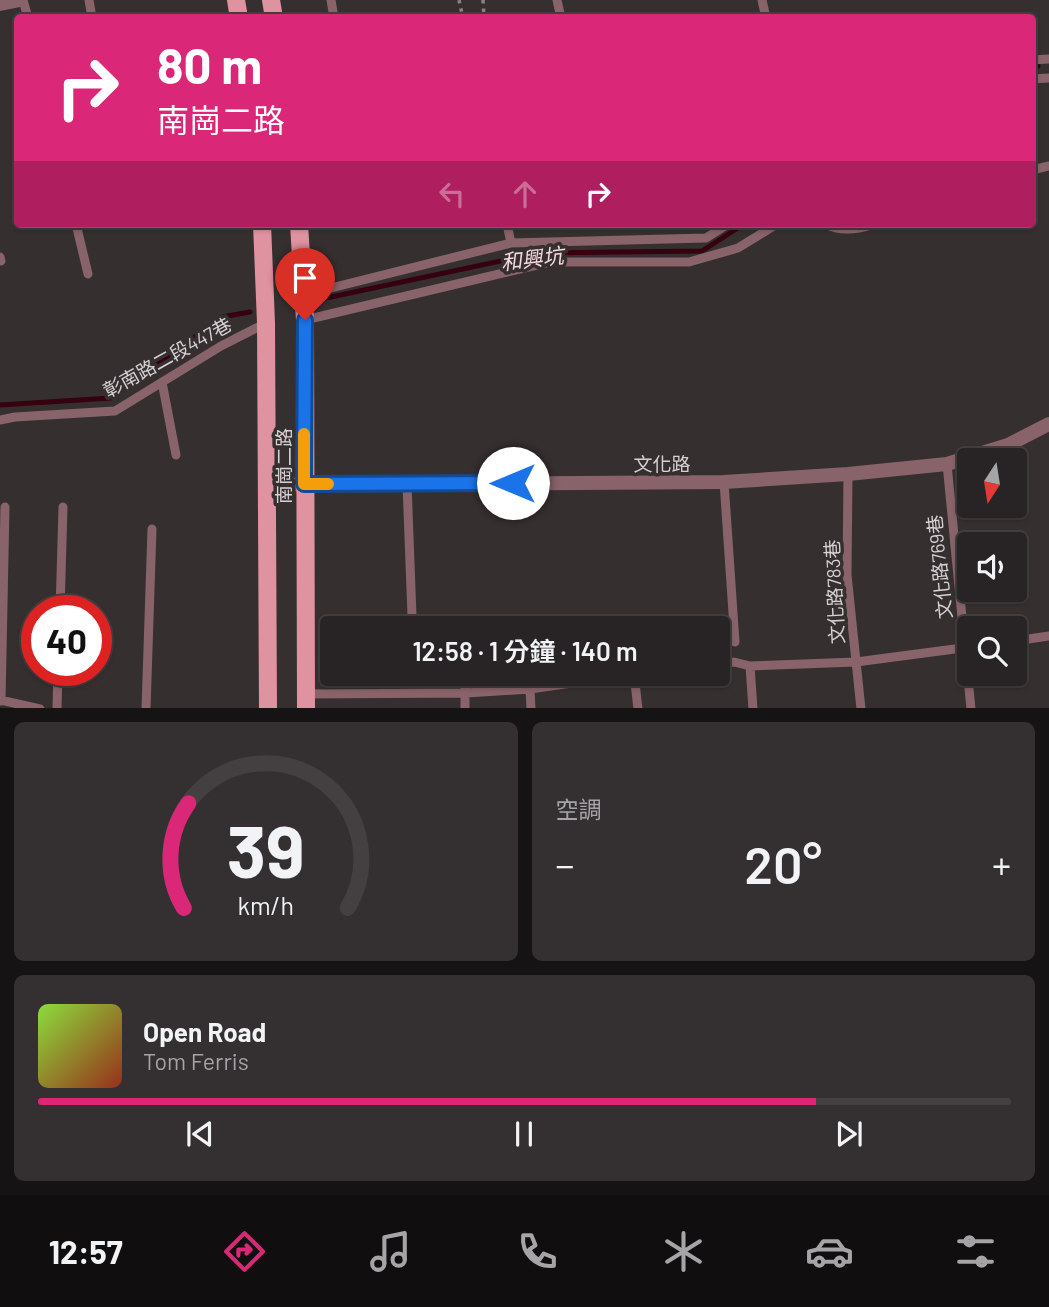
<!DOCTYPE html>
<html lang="zh-TW">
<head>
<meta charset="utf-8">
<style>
  :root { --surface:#282324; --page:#342f31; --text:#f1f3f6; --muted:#a5a4a6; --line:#444041; --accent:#db2777 }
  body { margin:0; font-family:Barlow,"Noto Sans TC",sans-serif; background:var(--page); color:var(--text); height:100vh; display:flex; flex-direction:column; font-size:26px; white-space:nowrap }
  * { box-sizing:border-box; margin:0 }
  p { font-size:23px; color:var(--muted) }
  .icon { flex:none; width:38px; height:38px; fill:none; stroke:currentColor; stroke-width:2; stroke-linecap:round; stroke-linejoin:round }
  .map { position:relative; height:708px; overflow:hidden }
  .panel { display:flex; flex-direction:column; gap:14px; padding:14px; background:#161314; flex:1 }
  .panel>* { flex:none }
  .guide { position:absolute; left:14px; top:14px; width:1022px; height:214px; border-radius:7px; box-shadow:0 2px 5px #0004,0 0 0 2px var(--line); background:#db2777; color:#fff; overflow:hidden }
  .needle { width:46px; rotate:192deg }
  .buttons { position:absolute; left:957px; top:448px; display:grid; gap:14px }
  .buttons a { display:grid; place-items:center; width:70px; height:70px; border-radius:7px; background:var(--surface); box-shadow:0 2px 5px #0004,0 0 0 2px var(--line); font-size:35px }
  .speed { position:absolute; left:21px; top:595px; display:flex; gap:14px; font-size:35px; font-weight:700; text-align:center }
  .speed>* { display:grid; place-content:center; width:91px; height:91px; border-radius:50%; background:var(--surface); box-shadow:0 2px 5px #0004,0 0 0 2px var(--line); line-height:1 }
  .speed .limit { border:10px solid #d22; background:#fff; color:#111 }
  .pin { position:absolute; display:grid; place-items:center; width:60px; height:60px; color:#fff; margin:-72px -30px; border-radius:50% 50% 50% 0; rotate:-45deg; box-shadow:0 0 7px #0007 }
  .pin .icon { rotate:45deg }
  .me { position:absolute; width:77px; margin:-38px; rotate:270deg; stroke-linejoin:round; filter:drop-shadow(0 0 5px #0008) }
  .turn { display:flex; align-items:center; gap:24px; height:147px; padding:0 28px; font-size:32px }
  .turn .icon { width:91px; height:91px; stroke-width:2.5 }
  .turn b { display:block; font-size:49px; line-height:60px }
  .lanes { display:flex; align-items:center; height:66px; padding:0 28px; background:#0003; justify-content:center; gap:35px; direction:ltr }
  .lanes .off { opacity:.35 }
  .big { font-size:52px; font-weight:600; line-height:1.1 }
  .panel .widget { flex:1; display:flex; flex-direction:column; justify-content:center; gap:10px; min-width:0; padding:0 24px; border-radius:10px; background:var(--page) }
  .panel .dial { align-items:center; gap:0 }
  .dial svg { height:182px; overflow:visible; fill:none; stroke:var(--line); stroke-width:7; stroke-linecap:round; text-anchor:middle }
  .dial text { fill:var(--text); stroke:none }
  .song { display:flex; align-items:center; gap:21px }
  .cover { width:84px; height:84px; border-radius:10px; background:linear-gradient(135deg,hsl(90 70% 55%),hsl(10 70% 35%)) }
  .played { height:7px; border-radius:4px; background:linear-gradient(90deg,var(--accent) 80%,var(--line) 80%) }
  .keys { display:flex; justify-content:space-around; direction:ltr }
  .heat { display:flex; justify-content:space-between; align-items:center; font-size:38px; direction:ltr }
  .panel .tiles { flex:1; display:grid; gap:14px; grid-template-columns:1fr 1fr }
  .widget:last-child { grid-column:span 2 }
  .trip { position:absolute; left:320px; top:616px; width:410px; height:70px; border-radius:7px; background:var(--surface); box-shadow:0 2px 5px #0004,0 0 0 2px var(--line); font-weight:600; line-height:70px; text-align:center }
  .dock { display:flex; height:112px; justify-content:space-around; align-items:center; background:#100e0e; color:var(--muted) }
  .dock .icon { width:49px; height:49px }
  .dock .selected { color:var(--accent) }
  .dock b { font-size:32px; color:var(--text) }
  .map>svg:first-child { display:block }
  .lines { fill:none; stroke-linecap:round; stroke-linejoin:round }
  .stream { stroke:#360011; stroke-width:5 }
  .path { stroke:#888283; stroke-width:3.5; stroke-dasharray:3.5 5; stroke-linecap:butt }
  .service { stroke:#886369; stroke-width:9 }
  .tertiary { stroke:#886369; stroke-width:14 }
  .primary { stroke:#df92a0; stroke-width:18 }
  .route-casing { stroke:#114b97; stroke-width:18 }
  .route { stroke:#1a73e8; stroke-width:12 }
  .slow { stroke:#f59e0b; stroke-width:12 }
  .labels { text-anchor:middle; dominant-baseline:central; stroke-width:7; stroke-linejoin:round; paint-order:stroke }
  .street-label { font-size:19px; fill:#d6d2d3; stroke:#362f30 }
  .water-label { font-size:21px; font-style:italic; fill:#f5dbdf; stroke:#362f30 }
</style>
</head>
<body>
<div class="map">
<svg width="1049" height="709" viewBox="0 0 1049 709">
  <rect width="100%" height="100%" fill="#362f30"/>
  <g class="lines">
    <path class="stream" d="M1032 66H1038
      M317 300 538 253 702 251 744 224
      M0 405 111 398 222 317 250 312"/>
    <path class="path" d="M459 0 463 18
      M483 0 484 18"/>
    <path class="service" d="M23 0 28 18
      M89 0 92 18
      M331 0 334 18
      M557 0 561 18
      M762 0 766 18
      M1032 60 1049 59
      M1032 79 1049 78
      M1032 170 1049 166
      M76 224 88 274
      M507 224 511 243
      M825 224C841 232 857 230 874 224
      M0 257 1 261
      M303 295 511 243 706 238 728 224
      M305 320 550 262H689L738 248 777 224
      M162 382 176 455
      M0 420 15 417 115 411 221 346 266 323
      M947 464 971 709
      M848 474 847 575 861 709
      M724 482 735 642
      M407 484 412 616
      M60 611 63 507
      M1015 641 1049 636
      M718 664 734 662 750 666 856 662 970 647
      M750 666 753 709
      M465 674V709
      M530 689 531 709
      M306 694 466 693 530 689 634 674 638 709
      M0 700 40 709
      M1 701 5 507
      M57 709 58 670
      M146 709 152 529"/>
    <path class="tertiary" d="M0 4 20 0
      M267 485 724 482 848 474 947 464 1008 445 1049 424"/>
    <path class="primary" d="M236 0 239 18
      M271 0 274 18
      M262 224 266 323 268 709
      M299 224 305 320 306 709"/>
  </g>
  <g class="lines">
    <g class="route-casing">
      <path id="route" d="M305 320 304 484 513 483"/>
    </g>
    <use href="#route" class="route"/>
    <path class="slow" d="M304 434V484H328"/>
  </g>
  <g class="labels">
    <g class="street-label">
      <text transform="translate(167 357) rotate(-29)">彰南路二段447巷</text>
      <text x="662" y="463">文化路</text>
      <text transform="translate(283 466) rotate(-90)">南崗二路</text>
      <text transform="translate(939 567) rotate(-96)">文化路769巷</text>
      <text transform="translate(834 592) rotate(-93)">文化路783巷</text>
    </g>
    <g class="water-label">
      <text transform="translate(532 258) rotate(-7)">和興坑</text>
    </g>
  </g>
</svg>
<div class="buttons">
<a><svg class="needle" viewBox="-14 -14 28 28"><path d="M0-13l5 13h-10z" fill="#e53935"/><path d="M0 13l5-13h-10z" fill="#a5a4a6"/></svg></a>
<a><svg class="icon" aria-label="sound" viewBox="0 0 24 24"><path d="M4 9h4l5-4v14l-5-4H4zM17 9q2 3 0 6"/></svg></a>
<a><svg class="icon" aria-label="search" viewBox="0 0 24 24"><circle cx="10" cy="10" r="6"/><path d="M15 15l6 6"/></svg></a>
</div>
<div class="speed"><div class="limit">40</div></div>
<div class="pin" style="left:305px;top:320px;background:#d93025"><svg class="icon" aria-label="arrive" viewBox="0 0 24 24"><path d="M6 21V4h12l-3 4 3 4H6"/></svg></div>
<svg class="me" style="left:513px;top:483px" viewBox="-20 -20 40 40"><circle r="19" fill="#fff"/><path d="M0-13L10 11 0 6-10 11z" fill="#1a73e8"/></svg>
<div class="trip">12:58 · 1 分鐘 · 140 m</div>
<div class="guide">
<div class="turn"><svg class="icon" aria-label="right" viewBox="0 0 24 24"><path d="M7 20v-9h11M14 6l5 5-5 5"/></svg><div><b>80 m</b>南崗二路</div></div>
<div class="lanes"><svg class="icon off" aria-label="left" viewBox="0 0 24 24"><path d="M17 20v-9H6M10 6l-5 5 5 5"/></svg><svg class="icon off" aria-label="ahead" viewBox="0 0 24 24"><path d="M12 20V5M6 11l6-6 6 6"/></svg><svg class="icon" aria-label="right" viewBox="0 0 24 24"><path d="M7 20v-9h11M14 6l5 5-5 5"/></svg></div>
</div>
</div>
<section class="panel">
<div class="tiles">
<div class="widget dial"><svg viewBox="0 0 100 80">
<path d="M14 69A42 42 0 1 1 86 69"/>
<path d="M14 69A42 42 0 0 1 16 23" stroke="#db2777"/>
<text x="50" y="56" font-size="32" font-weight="700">39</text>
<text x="50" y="72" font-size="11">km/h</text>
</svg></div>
<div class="widget"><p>空調</p>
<div class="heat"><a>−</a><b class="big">20°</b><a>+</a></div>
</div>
<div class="widget">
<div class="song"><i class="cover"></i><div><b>Open Road</b><p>Tom Ferris</p></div></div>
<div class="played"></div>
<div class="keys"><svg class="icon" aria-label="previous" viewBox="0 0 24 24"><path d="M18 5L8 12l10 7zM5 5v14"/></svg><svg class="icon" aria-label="pause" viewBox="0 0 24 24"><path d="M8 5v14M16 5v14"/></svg><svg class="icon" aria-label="next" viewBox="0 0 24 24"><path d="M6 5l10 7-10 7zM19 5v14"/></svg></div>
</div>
</div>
</section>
<nav class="dock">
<b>12:57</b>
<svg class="icon selected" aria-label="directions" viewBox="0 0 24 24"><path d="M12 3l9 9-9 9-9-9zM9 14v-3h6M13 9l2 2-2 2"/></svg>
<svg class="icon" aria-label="music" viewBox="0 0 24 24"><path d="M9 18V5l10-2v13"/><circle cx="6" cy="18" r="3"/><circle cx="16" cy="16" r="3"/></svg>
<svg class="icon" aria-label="phone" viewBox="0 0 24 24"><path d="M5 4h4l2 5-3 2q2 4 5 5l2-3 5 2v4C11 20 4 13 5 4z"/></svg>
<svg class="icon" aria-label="climate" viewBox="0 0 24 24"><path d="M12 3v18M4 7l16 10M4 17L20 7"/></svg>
<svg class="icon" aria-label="car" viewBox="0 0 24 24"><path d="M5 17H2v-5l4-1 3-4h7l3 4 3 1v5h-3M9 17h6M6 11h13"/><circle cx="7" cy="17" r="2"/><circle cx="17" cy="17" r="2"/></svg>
<svg class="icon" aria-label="filters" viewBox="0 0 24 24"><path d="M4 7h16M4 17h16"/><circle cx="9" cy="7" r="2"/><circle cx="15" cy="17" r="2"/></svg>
</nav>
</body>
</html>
